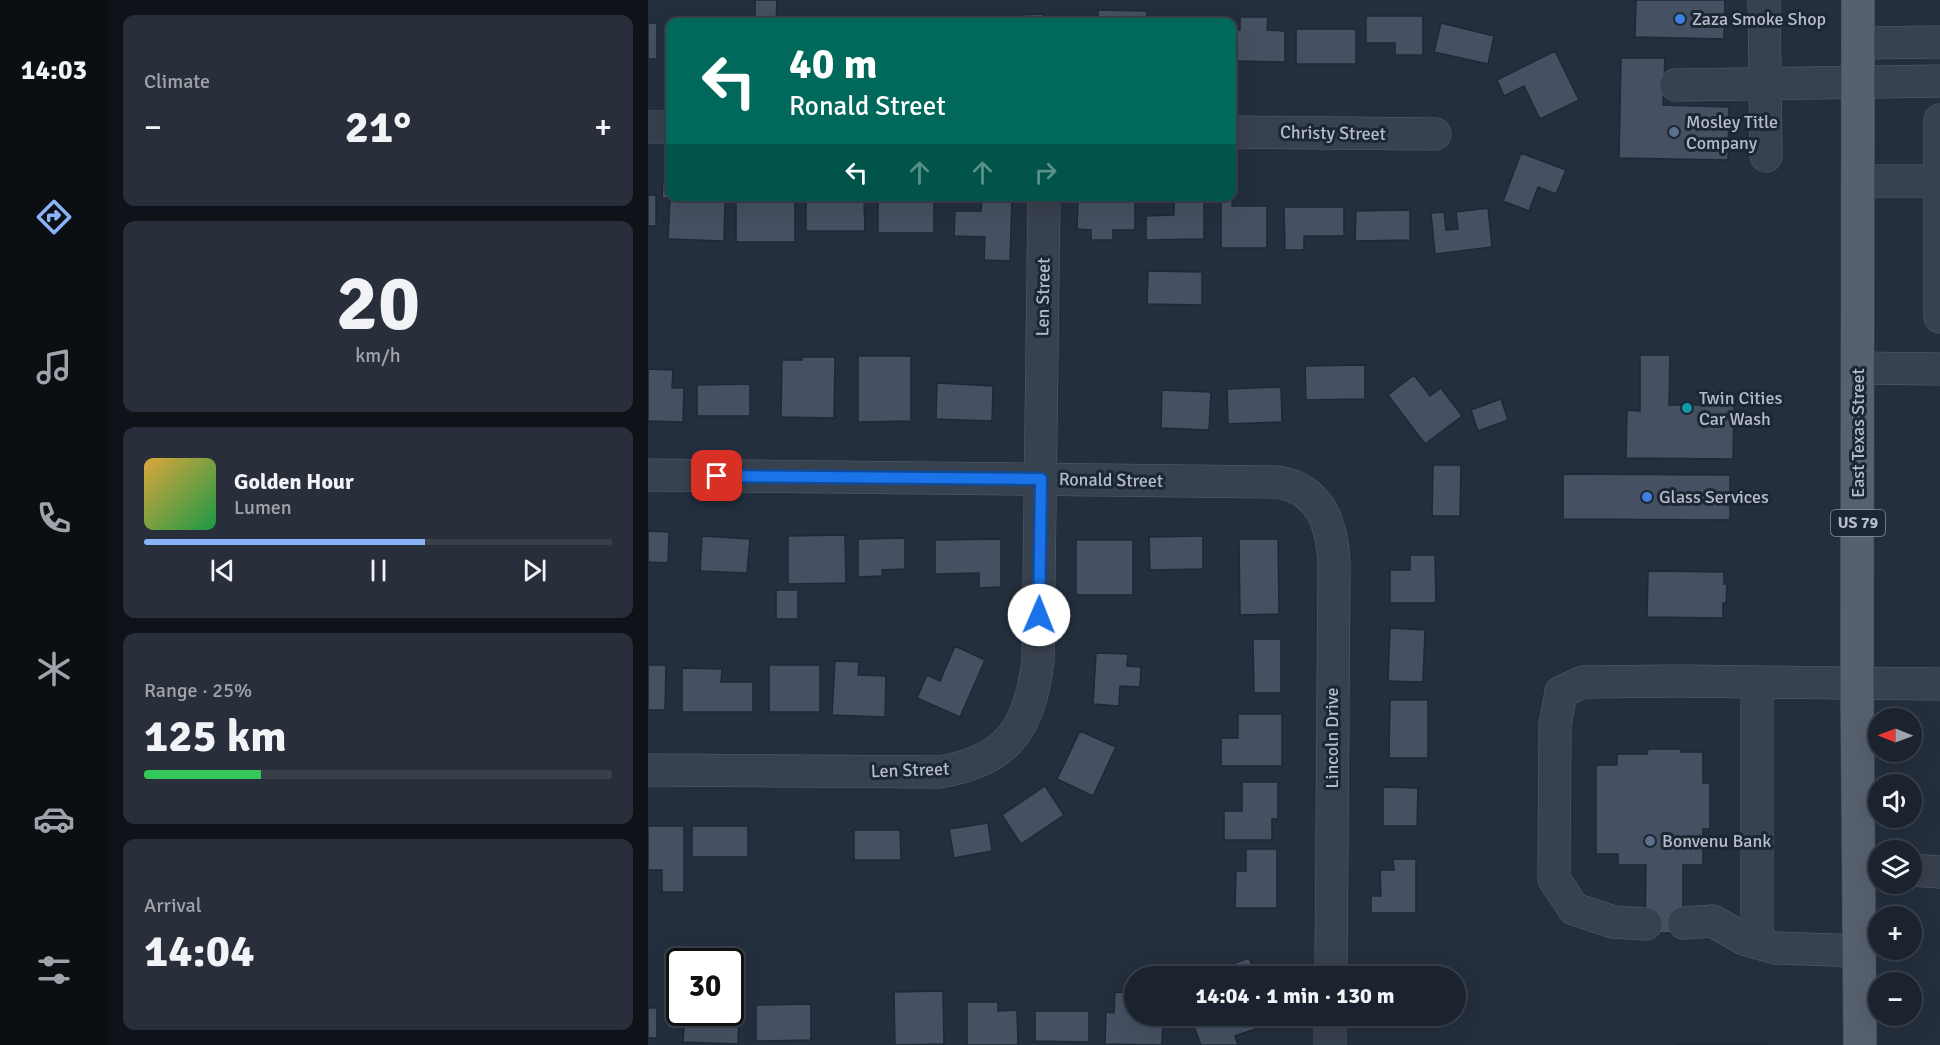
<!DOCTYPE html>
<html lang="en">
<head>
<meta charset="utf-8">
<style>
  :root { --surface:#1b232e; --page:#282f3a; --text:#f1f3f6; --muted:#a0a4aa; --line:#39404a; --accent:#8ab4f8 }
  body { margin:0; font-family:Signika,sans-serif; background:var(--page); color:var(--text); height:100vh; display:flex; flex-direction:column; font-size:22px; white-space:nowrap }
  * { box-sizing:border-box; margin:0 }
  p { font-size:20px; color:var(--muted) }
  .icon { flex:none; width:33px; height:33px; fill:none; stroke:currentColor; stroke-width:2; stroke-linecap:round; stroke-linejoin:round }
  .map { position:relative; flex:1; overflow:hidden }
  .sheet { display:flex; flex-direction:column; gap:15px; padding:15px; background:#0f1319; width:540px }
  .sheet>* { flex:none }
  .hud { position:absolute; left:18px; top:18px; width:570px; height:183px; border-radius:12px; box-shadow:0 6px 24px #0002,0 0 0 2px var(--line); background:#00695c; color:#fff; overflow:hidden }
  .needle { width:39px; rotate:271deg }
  .fabs { position:absolute; left:1220px; top:708px; display:grid; gap:12px }
  .fabs a { display:grid; place-items:center; width:54px; height:54px; border-radius:50%; background:var(--surface); box-shadow:0 6px 24px #0002,0 0 0 2px var(--line); font-size:30px }
  .speed { position:absolute; left:18px; top:948px; display:flex; gap:12px; font-size:30px; font-weight:700; text-align:center }
  .speed>* { display:grid; place-content:center; width:78px; height:78px; border-radius:50%; background:var(--surface); box-shadow:0 6px 24px #0002,0 0 0 2px var(--line); line-height:1 }
  .speed .limit { border:3px solid #111; border-radius:9px; background:#fff; color:#111 }
  .pin { position:absolute; display:grid; place-items:center; width:51px; height:51px; color:#fff; margin:-26px; border-radius:12px; box-shadow:0 3px 9px #0006 }
  .me { position:absolute; width:66px; margin:-33px; rotate:1deg; stroke-linejoin:round; filter:drop-shadow(0 0 4px #0008) }
  .turn { display:flex; align-items:center; gap:21px; height:126px; padding:0 24px; font-size:27px }
  .turn .icon { width:78px; height:78px; stroke-width:2.5 }
  .turn b { display:block; font-size:42px; line-height:51px }
  .lanes { display:flex; align-items:center; height:57px; padding:0 24px; background:#0003; justify-content:center; gap:30px; direction:ltr }
  .lanes .off { opacity:.35 }
  .big { font-size:45px; font-weight:700; line-height:1.1 }
  .sheet .tile { flex:1; display:flex; flex-direction:column; justify-content:center; gap:9px; min-width:0; padding:0 21px; border-radius:12px; background:var(--page) }
  .sheet .dial { align-items:center; gap:0 }
  .dial b { font-size:78px; line-height:1 }
  .song { display:flex; align-items:center; gap:18px }
  .cover { width:72px; height:72px; border-radius:9px; background:linear-gradient(135deg,hsl(40 70% 55%),hsl(140 70% 35%)) }
  .played { height:6px; border-radius:3px; background:linear-gradient(90deg,var(--accent) 60%,var(--line) 60%) }
  .keys { display:flex; justify-content:space-around; direction:ltr }
  .heat { display:flex; justify-content:space-between; align-items:center; font-size:33px; direction:ltr }
  .charge { height:9px; border-radius:4px; background:linear-gradient(90deg,#34c759 25%,var(--line) 0) }
  .trip { position:absolute; left:476px; top:966px; width:342px; height:60px; border-radius:30px; background:var(--surface); box-shadow:0 6px 24px #0002,0 0 0 2px var(--line); font-weight:700; line-height:60px; text-align:center }
  main { display:flex; flex:1; min-height:0 }
  .tab-bar { display:flex; flex-direction:column; width:108px; justify-content:space-around; align-items:center; background:#0b0e12; color:var(--muted) }
  .tab-bar .icon { width:42px; height:42px }
  .tab-bar .selected { color:var(--accent) }
  .tab-bar b { font-size:27px; color:var(--text) }
  .map>svg:first-child { display:block }
  .building { fill:#455162; stroke:#1f2835; stroke-width:1.5 }
  .lines { fill:none; stroke-linecap:round; stroke-linejoin:round }
  .minor-casing { stroke:#565f6c; stroke-width:33 }
  .major-casing { stroke:#414a57; stroke-width:34 }
  .minor { stroke:#38414e; stroke-width:32 }
  .major { stroke:#56606e; stroke-width:33 }
  .route-casing { stroke:#114b97; stroke-width:15 }
  .route { stroke:#1a73e8; stroke-width:10 }
  .shop-dot { fill:#3f7fe0; stroke:#1d2633; stroke-width:2 }
  .service-dot { fill:#5c6f8a; stroke:#1d2633; stroke-width:2 }
  .culture-dot { fill:#0f9aa8; stroke:#1d2633; stroke-width:2 }
  .labels { text-anchor:middle; dominant-baseline:central; stroke-width:6; stroke-linejoin:round; paint-order:stroke }
  .shield { fill:#1d2633; stroke:#878f9c; stroke-width:1.5 }
  .shield-label { font-size:16px; font-weight:bold; fill:#b4bcc9 }
  .poi-label { font-size:18px; fill:#b4bcc9; stroke:#1d2633; text-anchor:start }
  .street-label { font-size:18px; fill:#b4bcc9; stroke:#1d2633 }
</style>
</head>
<body>
<main>
<nav class="tab-bar">
<b>14:03</b>
<svg class="icon selected" aria-label="directions" viewBox="0 0 24 24"><path d="M12 3l9 9-9 9-9-9zM9 14v-3h6M13 9l2 2-2 2"/></svg>
<svg class="icon" aria-label="music" viewBox="0 0 24 24"><path d="M9 18V5l10-2v13"/><circle cx="6" cy="18" r="3"/><circle cx="16" cy="16" r="3"/></svg>
<svg class="icon" aria-label="phone" viewBox="0 0 24 24"><path d="M5 4h4l2 5-3 2q2 4 5 5l2-3 5 2v4C11 20 4 13 5 4z"/></svg>
<svg class="icon" aria-label="climate" viewBox="0 0 24 24"><path d="M12 3v18M4 7l16 10M4 17L20 7"/></svg>
<svg class="icon" aria-label="car" viewBox="0 0 24 24"><path d="M5 17H2v-5l4-1 3-4h7l3 4 3 1v5h-3M9 17h6M6 11h13"/><circle cx="7" cy="17" r="2"/><circle cx="17" cy="17" r="2"/></svg>
<svg class="icon" aria-label="filters" viewBox="0 0 24 24"><path d="M4 7h16M4 17h16"/><circle cx="9" cy="7" r="2"/><circle cx="15" cy="17" r="2"/></svg>
</nav>
<section class="sheet">
<div class="tile"><p>Climate</p>
<div class="heat"><a>−</a><b class="big">21°</b><a>+</a></div>
</div>
<div class="tile dial"><b>20</b><p>km/h</p></div>
<div class="tile">
<div class="song"><i class="cover"></i><div><b>Golden Hour</b><p>Lumen</p></div></div>
<div class="played"></div>
<div class="keys"><svg class="icon" aria-label="previous" viewBox="0 0 24 24"><path d="M18 5L8 12l10 7zM5 5v14"/></svg><svg class="icon" aria-label="pause" viewBox="0 0 24 24"><path d="M8 5v14M16 5v14"/></svg><svg class="icon" aria-label="next" viewBox="0 0 24 24"><path d="M6 5l10 7-10 7zM19 5v14"/></svg></div>
</div>
<div class="tile"><p>Range · 25%</p><b class="big">125 km</b><div class="charge"></div></div>
<div class="tile"><p>Arrival</p><b class="big">14:04</b></div>
</section>
<div class="map">
<svg width="1292" height="1045" viewBox="0 0 1292 1045">
  <rect width="100%" height="100%" fill="#242f3e"/>
  <path class="building" d="M107 0H129L128 22H107Z
    M988 0H1077L1076 39 987 37Z
    M450 10 499 11V22H450Z
    M395 14V22H372V15Z
    M160 15H218V22H160Z
    M511 15H542L543 22H511Z
    M718 16H775V55H747V43H718Z
    M592 17H620L619 30 637 31V62L584 61V30H592Z
    M0 23H9V59H0Z
    M793 23 846 36 840 64 786 52Z
    M20 24H22V75H21Z
    M648 29H708V64H648Z
    M907 51 931 100 892 119 876 86 856 96 849 80Z
    M973 58H1017L1015 105 1081 107 1080 160 971 158Z
    M873 153 918 170 908 194 890 187 881 211 855 201Z
    M15 179 22 180V196L77 199 76 241 20 239 22 198H14Z
    M584 189V206H619V248H573V196H584Z
    M0 195H8V226H0Z
    M88 196H105V201H147V242H88Z
    M286 197V233H230V198Z
    M158 198H216L217 231H158Z
    M334 198 364 199 362 261 336 260 337 237 306 236 307 211H333Z
    M430 198 487 199V230H465V240H443V230L429 229Z
    M556 201V239L498 240V216L526 215V202Z
    M636 207H696V236H656V250H637Z
    M840 208 844 247 787 254 783 213 796 212 798 230 810 229 808 212Z
    M762 210V240L707 241 708 211Z
    M500 271 554 272V305L499 304Z
    M992 355H1022L1021 405H1086L1085 459 978 458 979 410 992 411Z
    M210 356H263V421L210 422Z
    M154 357H187L186 418 133 417 134 360H154Z
    M717 365V399L658 400 657 366Z
    M0 369 25 370 24 388H36L35 422 0 421Z
    M766 375 782 396 793 388 814 416 777 444 740 395Z
    M289 383 345 386 344 421 288 419Z
    M102 384V416H49V385Z
    M633 387 634 422 580 424 579 389Z
    M514 390 563 392 561 430 513 428Z
    M853 399 860 420 830 431 823 410Z
    M785 465H813L812 516H784Z
    M915 474 1082 475V520L915 519Z
    M0 531 21 532 20 563 0 562Z
    M197 535 198 583 140 584V536Z
    M54 536 102 539 99 573 52 571Z
    M555 536V569L502 570 501 537Z
    M257 538V569L234 570V576L210 577V539Z
    M353 539V587L331 588V573L287 574V540Z
    M591 539H630L631 614 592 615Z
    M428 540H485V595H428Z
    M762 555H787L788 603H742V570H762Z
    M1000 571 1076 572V584H1079L1078 603H1075V618L999 617Z
    M128 590H150V619H128Z
    M742 628 777 630 775 682 740 681Z
    M605 639H633V693H606Z
    M307 646 337 660 312 717 269 698 279 675 292 681Z
    M448 653 480 654 479 666 493 667 492 687 472 686 471 706 445 704Z
    M187 661 211 662 210 675 238 676 237 717 184 715Z
    M0 665H18L17 710H0Z
    M121 665H172V712H121Z
    M34 668 74 669 73 682H105V712H34Z
    M742 700H780V758H741Z
    M590 714H634V766H573V738H590Z
    M432 731 468 747 445 796 409 779Z
    M1000 749H1033V752H1055V783H1062V829H1055V865H1035V933H997L998 865H970V854H948V765H969V754H999Z
    M594 782H630V819H624V840H576V811H594Z
    M397 786 416 815 373 844 354 815Z
    M735 787 770 788 769 826H735Z
    M340 823 344 851 306 858 301 829Z
    M0 826H36V892H14V870H0Z
    M44 826H100V857H44Z
    M206 830H252L253 860H206Z
    M598 849H629V908H587L588 871H598Z
    M745 859H768V913H723V896H733L732 870H746Z
    M601 958 608 976H576L573 968Z
    M295 991 296 1044 247 1045 246 992Z
    M467 992 486 993V1016H515L514 1045 457 1044 458 1012 466 1013Z
    M319 1002H350V1011L369 1010 370 1045H319Z
    M163 1004V1040L108 1041V1005Z
    M0 1008H9V1038H0Z
    M82 1011H91L90 1044 35 1042 37 1012H82Z
    M387 1011H441V1042L387 1041Z
    M542 1016H622L625 1023 587 1036 590 1045H553Z
    M1030 1044H1118V1045H1030Z"/>
  <g class="lines">
    <g class="minor-casing">
      <path id="minor" d="M1116 0 1118 156
        M1211 43 1292 42
        M1028 85 1292 81
        M1292 120V317
        M0 127H22
        M584 132 787 134
        M1210 181H1292
        M1210 368 1292 369
        M0 475 630 482C674 490 684 525 686 564L683 976
        M1109 682V943
        M0 770 291 772C361 761 382 727 390 660L396 196
        M1263 870 1292 872
        M1036 923 1065 921 1096 939 1128 948 1212 951
        M998 924 965 922 926 909 906 879 907 725 913 692 935 682 1031 681 1292 684
        M682 1045V1016"/>
    </g>
    <g class="major-casing">
      <path id="major" d="M1210 0 1209 683 1212 1045"/>
    </g>
    <use href="#minor" class="minor"/>
    <use href="#major" class="major"/>
  </g>
  <g class="lines">
    <g class="route-casing">
      <path id="route" d="M69 476 393 479 391 615"/>
    </g>
    <use href="#route" class="route"/>
  </g>
  <g class="shop-dot">
    <circle cx="1032" cy="19" r="6"/>
    <circle cx="999" cy="497" r="6"/>
  </g>
  <g class="service-dot">
    <circle cx="1026" cy="132" r="6"/>
    <circle cx="1002" cy="841" r="6"/>
  </g>
  <circle class="culture-dot" cx="1039" cy="408" r="6"/>
  <g class="labels">
    <rect class="shield" x="1183" y="510" width="54" height="26" rx="4.5"/>
    <g class="shield-label">
      <text x="1210" y="523">US 79</text>
    </g>
    <g class="poi-label">
      <text x="1044" y="19">Zaza Smoke Shop</text>
      <text x="1038" y="122">Mosley Title<tspan x="1038" dy="21">Company</tspan></text>
      <text x="1051" y="398">Twin Cities<tspan x="1051" dy="21">Car Wash</tspan></text>
      <text x="1011" y="497">Glass Services</text>
      <text x="1014" y="841">Bonvenu Bank</text>
    </g>
    <g class="street-label">
      <text transform="translate(685 133) rotate(1)">Christy Street</text>
      <text transform="translate(395 297) rotate(-89)">Len Street</text>
      <text transform="translate(1210 433) rotate(-90)">East Texas Street</text>
      <text transform="translate(463 480) rotate(1)">Ronald Street</text>
      <text transform="translate(684 738) rotate(-90)">Lincoln Drive</text>
      <text transform="translate(262 770) rotate(-2)">Len Street</text>
    </g>
  </g>
</svg>
<div class="fabs">
<a><svg class="needle" viewBox="-14 -14 28 28"><path d="M0-13l5 13h-10z" fill="#e53935"/><path d="M0 13l5-13h-10z" fill="#a0a4aa"/></svg></a>
<a><svg class="icon" aria-label="sound" viewBox="0 0 24 24"><path d="M4 9h4l5-4v14l-5-4H4zM17 9q2 3 0 6"/></svg></a>
<a><svg class="icon" aria-label="layers" viewBox="0 0 24 24"><path d="M12 4l9 5-9 5-9-5zM3 14l9 5 9-5"/></svg></a>
<a>+</a>
<a>−</a>
</div>
<div class="speed"><div class="limit">30</div></div>
<div class="pin" style="left:69px;top:476px;background:#d93025"><svg class="icon" aria-label="arrive" viewBox="0 0 24 24"><path d="M6 21V4h12l-3 4 3 4H6"/></svg></div>
<svg class="me" style="left:391px;top:615px" viewBox="-20 -20 40 40"><circle r="19" fill="#fff"/><path d="M0-13L10 11 0 6-10 11z" fill="#1a73e8"/></svg>
<div class="trip">14:04 · 1 min · 130 m</div>
<div class="hud">
<div class="turn"><svg class="icon" aria-label="left" viewBox="0 0 24 24"><path d="M17 20v-9H6M10 6l-5 5 5 5"/></svg><div><b>40 m</b>Ronald Street</div></div>
<div class="lanes"><svg class="icon" aria-label="left" viewBox="0 0 24 24"><path d="M17 20v-9H6M10 6l-5 5 5 5"/></svg><svg class="icon off" aria-label="ahead" viewBox="0 0 24 24"><path d="M12 20V5M6 11l6-6 6 6"/></svg><svg class="icon off" aria-label="ahead" viewBox="0 0 24 24"><path d="M12 20V5M6 11l6-6 6 6"/></svg><svg class="icon off" aria-label="right" viewBox="0 0 24 24"><path d="M7 20v-9h11M14 6l5 5-5 5"/></svg></div>
</div>
</div>
</main>
</body>
</html>
